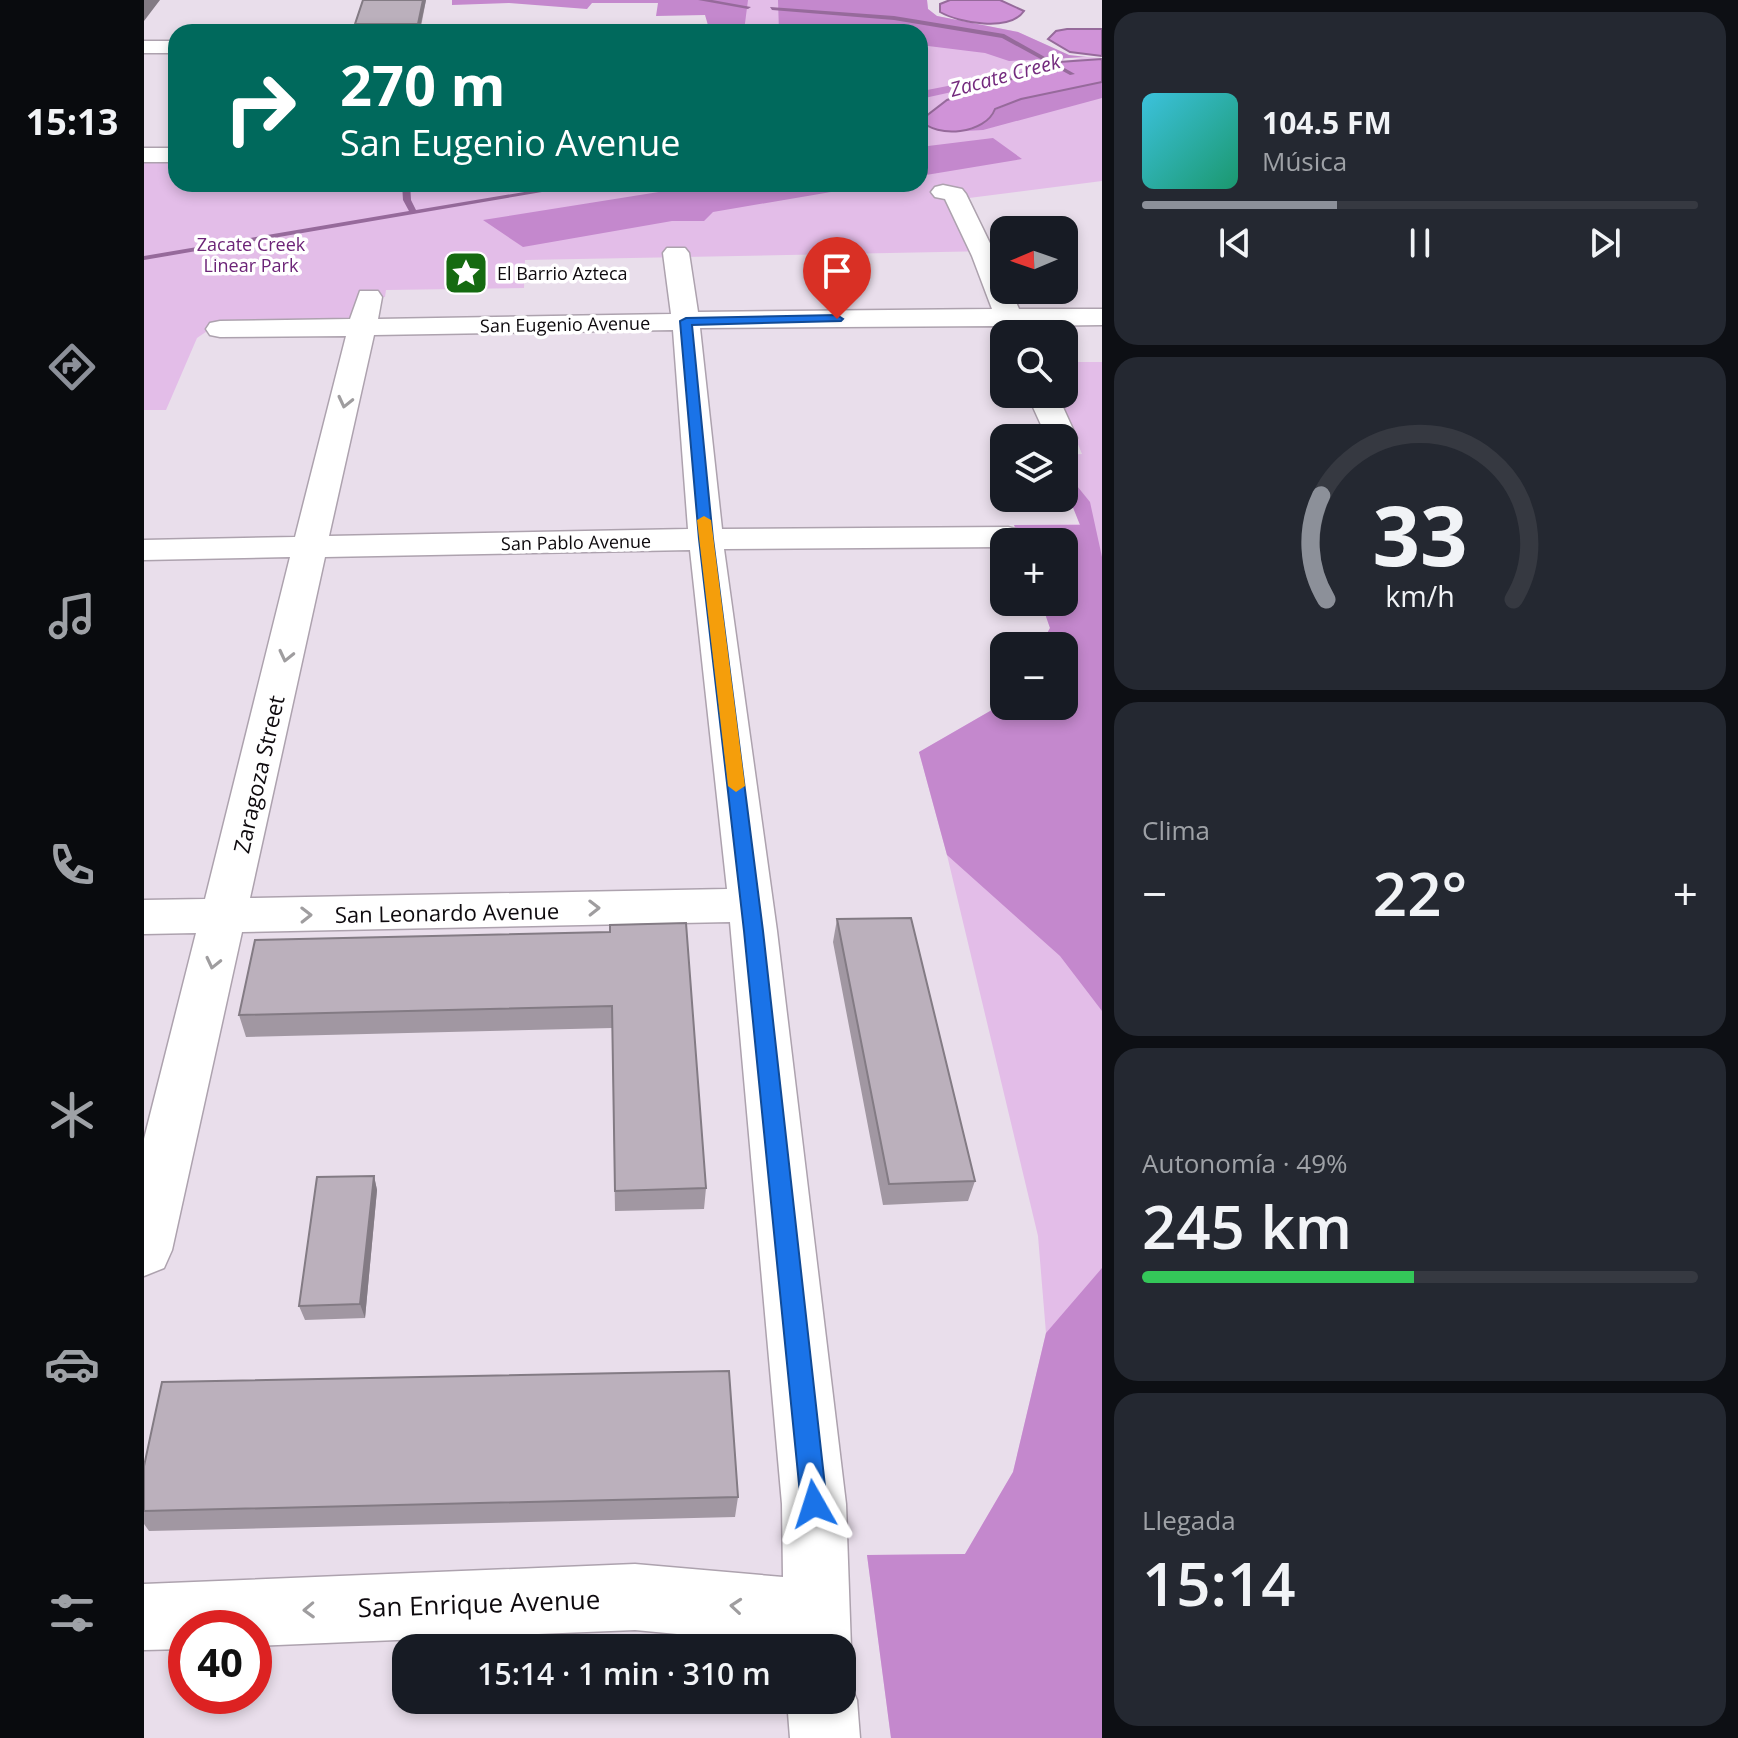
<!DOCTYPE html>
<html lang="es">
<head>
<meta charset="utf-8">
<style>
  :root { --surface:#171b24; --page:#242831; --text:#f1f3f6; --muted:#9ea1a6; --line:#363941; --accent:#8c9099 }
  body { margin:0; font-family:"Open Sans",sans-serif; background:var(--page); color:var(--text); height:100vh; display:flex; flex-direction:column; font-size:30px; white-space:nowrap }
  * { box-sizing:border-box; margin:0 }
  p { font-size:26px; color:var(--muted) }
  .icon { flex:none; width:44px; height:44px; fill:none; stroke:currentColor; stroke-width:2; stroke-linecap:round; stroke-linejoin:round }
  .map { position:relative; flex:1; overflow:hidden }
  .details { display:flex; flex-direction:column; gap:12px; padding:12px; background:#0d0f14; width:636px }
  .details>* { flex:none }
  .guide { position:absolute; left:24px; top:24px; width:760px; height:168px; border-radius:24px; box-shadow:0 4px 12px #0003; background:#00695c; color:#fff; overflow:hidden }
  .needle { width:52px; rotate:268deg }
  .fabs { position:absolute; left:846px; top:216px; display:grid; gap:16px }
  .fabs a { display:grid; place-items:center; width:88px; height:88px; border-radius:16px; background:var(--surface); box-shadow:0 4px 12px #0003; font-size:40px }
  .speed { position:absolute; left:24px; top:1610px; display:flex; gap:16px; font-size:40px; font-weight:700; text-align:center }
  .speed>* { display:grid; place-content:center; width:104px; height:104px; border-radius:50%; background:var(--surface); box-shadow:0 4px 12px #0003; line-height:1 }
  .speed .limit { border:12px solid #d22; background:#fff; color:#111 }
  .pin { position:absolute; display:grid; place-items:center; width:68px; height:68px; color:#fff; margin:-82px -34px; border-radius:50% 50% 50% 0; rotate:-45deg; box-shadow:0 0 8px #0007 }
  .pin .icon { rotate:45deg }
  .me { position:absolute; width:88px; margin:-44px; rotate:354deg; stroke-linejoin:round; filter:drop-shadow(0 0 6px #0008) }
  .turn { display:flex; align-items:center; gap:28px; height:168px; padding:0 40px; font-size:36px }
  .turn .icon { width:104px; height:104px; stroke-width:2.5 }
  .turn b { display:block; font-size:56px; line-height:68px }
  .big { font-size:60px; font-weight:600; line-height:1.1 }
  .details .card { flex:1; display:flex; flex-direction:column; justify-content:center; gap:12px; min-width:0; padding:0 28px; border-radius:24px; background:var(--page) }
  .details .dial { align-items:center; gap:0 }
  .dial svg { height:208px; overflow:visible; fill:none; stroke:var(--line); stroke-width:7; stroke-linecap:round; text-anchor:middle }
  .dial text { fill:var(--text); stroke:none }
  .song { display:flex; align-items:center; gap:24px }
  .cover { width:96px; height:96px; border-radius:12px; background:linear-gradient(135deg,hsl(190 70% 55%),hsl(160 70% 35%)) }
  .played { height:8px; border-radius:4px; background:linear-gradient(90deg,var(--accent) 35%,var(--line) 35%) }
  .keys { display:flex; justify-content:space-around; direction:ltr }
  .heat { display:flex; justify-content:space-between; align-items:center; font-size:44px; direction:ltr }
  .charge { height:12px; border-radius:6px; background:linear-gradient(90deg,#34c759 49%,var(--line) 0) }
  .trip { position:absolute; left:248px; top:1634px; width:464px; height:80px; border-radius:24px; background:var(--surface); box-shadow:0 4px 12px #0003; font-weight:600; line-height:80px; text-align:center }
  main { display:flex; flex:1; min-height:0 }
  .tab-bar { display:flex; flex-direction:column; width:144px; justify-content:space-around; align-items:center; background:#090b0e; color:var(--muted) }
  .tab-bar .icon { width:56px; height:56px }
  .tab-bar .active { color:var(--accent) }
  .tab-bar b { font-size:36px; color:var(--text) }
  .map>svg:first-child { display:block }
  .green { fill:#e3bde8 }
  .forest { fill:#c488cd }
  .water { fill:#d093d8; stroke:#966a9b; stroke-width:2 }
  .lines { fill:none; stroke-linecap:round; stroke-linejoin:round }
  .stream { fill:#966a9b; fill-rule:evenodd }
  .minor-casing { stroke:#ada2ae; stroke-width:3 }
  .minor { fill:#fff; fill-rule:evenodd }
  .wall { fill:#a197a2 }
  .shaded-wall { fill:#837b84 }
  .building { fill:#bbb0bc; stroke:#837b84; stroke-width:2 }
  .oneway { stroke:#9f9d9f }
  .route { fill:#1a73e8; stroke:#114b97; stroke-width:2 }
  .slow { fill:#f59e0b }
  .labels { text-anchor:middle; dominant-baseline:central; stroke-width:7; stroke-linejoin:round; paint-order:stroke }
  .far-park-label { font-size:18px; fill:#6c2477; stroke:#fff }
  .far-poi-label { font-size:18px; fill:#0e0a0e; stroke:#fff; text-anchor:start }
  .far-street-label { font-size:18px; fill:#0e0a0e; stroke:#fff }
  .far-water-label { font-size:20px; font-style:italic; fill:#742b7e; stroke:#fff }
  .street-label { font-size:22px; fill:#0e0a0e; stroke:#fff }
  .near-street-label { font-size:26px; fill:#0e0a0e; stroke:#fff }
</style>
</head>
<body>
<main>
<nav class="tab-bar">
<b>15:13</b>
<svg class="icon active" aria-label="directions" viewBox="0 0 24 24"><path d="M12 3l9 9-9 9-9-9zM9 14v-3h6M13 9l2 2-2 2"/></svg>
<svg class="icon" aria-label="music" viewBox="0 0 24 24"><path d="M9 18V5l10-2v13"/><circle cx="6" cy="18" r="3"/><circle cx="16" cy="16" r="3"/></svg>
<svg class="icon" aria-label="phone" viewBox="0 0 24 24"><path d="M5 4h4l2 5-3 2q2 4 5 5l2-3 5 2v4C11 20 4 13 5 4z"/></svg>
<svg class="icon" aria-label="climate" viewBox="0 0 24 24"><path d="M12 3v18M4 7l16 10M4 17L20 7"/></svg>
<svg class="icon" aria-label="car" viewBox="0 0 24 24"><path d="M5 17H2v-5l4-1 3-4h7l3 4 3 1v5h-3M9 17h6M6 11h13"/><circle cx="7" cy="17" r="2"/><circle cx="17" cy="17" r="2"/></svg>
<svg class="icon" aria-label="filters" viewBox="0 0 24 24"><path d="M4 7h16M4 17h16"/><circle cx="9" cy="7" r="2"/><circle cx="15" cy="17" r="2"/></svg>
</nav>
<div class="map">
<svg width="958" height="1738" viewBox="0 0 958 1738">
  <rect width="100%" height="100%" fill="#e9deeb"/>
  <path class="green" d="M558 0H783L784 9 793 16 874 32 925 55 917 62 943 57 958 58V181L825 198 848 251 381 260 380 288 242 290 241 297H216L210 322 72 325 53 338 22 410H0V162L32 161V184H776V32H566Z
    M920 362H958V1738H747L723 1555 821 1554 869 1472 902 1333 894 1236 803 855 775 752 860 703V706H920V646H896L906 628 897 602H920V542L870 525 936 524 920 485V455L938 454 913 394H920Z"/>
  <path class="forest" d="M308 0H604L600 31 566 32 561 15 512 16 514 3H448L443 9 365 3 308 5Z
    M634 0H783L784 9 793 16 874 32 925 55 943 57 865 61 841 53 776 45V32H635Z
    M891 69 904 71 776 99 778 91Z
    M958 82V98L839 130 820 131C831 126 848 122 851 110L877 99Z
    M849 138 878 159 776 176V147Z
    M565 184H734L569 212 560 221H528L379 247 339 220Z
    M920 470 946 502 958 557V1011L916 956 803 855 775 752 860 703V706H920V646H896L906 628 897 602H920V542H876L870 525H936L920 485Z
    M958 1268V1738H747L723 1555 821 1554 869 1472 902 1333Z"/>
  <path class="water" d="M806 0H856L880 11C866 32 815 23 796 12V4Z
    M923 29H958V56L926 52 904 39 912 31Z
    M958 59V82L877 99 851 109C842 134 792 139 777 120L803 100 864 80 904 71 915 62Z"/>
  <g class="lines">
    <path class="stream" d="M554 0H568L607 7 604 9Z
      M626 7 750 16 860 34 931 74 926 75 858 38 750 20 628 10Z
      M258 184H266L267 200 272 210 428 184H445L0 260V256L265 211 259 200Z"/>
    <g class="minor-casing">
      <path id="minor" d="M0 41H32V53H0Z
        M0 148H32V162H0Z
        M799 185 818 189 822 194 860 272V290H867L875 309H958V325L881 326 885 334H860V338L854 326 556 328 578 529 864 527 876 530 881 537 878 542H860V547L580 549 633 931 702 1504 707 1648 698 1669V1648H639V1644L491 1630 110 1646V1628H42V1649L0 1650V1584L491 1564 639 1577 638 1504 586 922 98 932 28 1250 20 1268 0 1276V1139L52 933 0 934V900L61 899 146 557 0 560V540L151 537 202 336 76 337 66 335 62 329 66 323 76 321 206 319 216 291H234L238 297 234 319 527 314 519 253 523 248H541L545 253 554 312 848 309 828 256 801 199 791 197 787 192 791 187ZM529 330 544 529 185 536 230 335ZM546 550 583 889 106 898 181 557Z
        M883 394H913L933 438 929 445 920 447V438H903Z
        M698 1674 702 1676 713 1700 716 1738H646L643 1700H698Z"/>
    </g>
    <use href="#minor" class="minor"/>
  </g>
  <path class="wall" d="M219 0H282L276 32H212L211 24Z
    M693 919 831 1181 824 1201 739 1205 689 942Z
    M466 932 562 1188 560 1209 471 1211 468 1028 102 1037 95 1015Z
    M230 1176 233 1190 221 1318 161 1320 155 1306Z
    M0 1466 594 1497 591 1517 5 1531 0 1524Z"/>
  <path class="shaded-wall" d="M0 0H16L0 21Z
    M279 0H282L275 32 274 24Z
    M230 1176 233 1190 221 1318 216 1304Z"/>
  <path class="building" d="M219 0H279L274 24H211Z
    M767 918 831 1181 745 1184 693 919Z
    M542 923 562 1188 471 1191 468 1006 95 1015 111 940 466 932V925Z
    M230 1176 216 1304 155 1306 173 1177Z
    M585 1371 594 1497 0 1511V1466L18 1382Z"/>
  <defs><path id="oneway-chevron" d="M-2-3.5L2.5 0L-2 3.5" fill="none" stroke-width="1.6" stroke-linecap="round" stroke-linejoin="round" transform="scale(2)"/></defs>
  <g class="oneway">
    <use href="#oneway-chevron" transform="translate(201 402) rotate(103)"/>
    <use href="#oneway-chevron" transform="translate(142 656) rotate(103)"/>
    <use href="#oneway-chevron" transform="translate(450 908) rotate(-1)"/>
    <use href="#oneway-chevron" transform="translate(162 915) rotate(-1)"/>
    <use href="#oneway-chevron" transform="translate(69 963) rotate(103)"/>
    <use href="#oneway-chevron" transform="translate(592 1606) rotate(-175)"/>
    <use href="#oneway-chevron" transform="translate(165 1610) rotate(178)"/>
  </g>
  <path class="route" d="M693 315 699 319 697 321 548 325 569 539 619 931 683 1504 679 1513 670 1517 661 1513 657 1504 600 931 555 539 536 321 542 318Z"/>
  <path class="slow" d="M560 516 567 520 601 786 592 792 584 786 553 520Z"/>
  <defs>
    <g id="sight-square" transform="scale(2.3)"><rect x="-9" y="-9" width="18" height="18" rx="4" fill="#156a11" stroke="#fff"/><path d="M0-6L1.8-2.2L6-1.7L2.9 1.2L3.7 5.4L0 3.3L-3.7 5.4L-2.9 1.2L-6-1.7L-1.8-2.2Z" fill="#fff"/></g>
  </defs>
  <g fill-rule="evenodd">
    <use href="#sight-square" x="322" y="273"/>
  </g>
  <g class="labels">
    <g class="far-park-label">
      <text x="107" y="244">Zacate Creek<tspan x="107" dy="21">Linear Park</tspan></text>
    </g>
    <g class="far-poi-label">
      <text x="353" y="273">El Barrio Azteca</text>
    </g>
    <g class="far-street-label">
      <text transform="translate(421 324) rotate(-1)">San Eugenio Avenue</text>
      <text transform="translate(432 542) rotate(-1)">San Pablo Avenue</text>
    </g>
    <g class="far-water-label">
      <text transform="translate(861 75) rotate(-15)">Zacate Creek</text>
    </g>
    <g class="street-label">
      <text transform="translate(114 774) rotate(-77)">Zaragoza Street</text>
      <text transform="translate(303 912) rotate(-1)">San Leonardo Avenue</text>
    </g>
    <g class="near-street-label">
      <text transform="translate(335 1603) rotate(-2)">San Enrique Avenue</text>
    </g>
  </g>
</svg>
<div class="fabs">
<a><svg class="needle" viewBox="-14 -14 28 28"><path d="M0-13l5 13h-10z" fill="#e53935"/><path d="M0 13l5-13h-10z" fill="#9ea1a6"/></svg></a>
<a><svg class="icon" aria-label="search" viewBox="0 0 24 24"><circle cx="10" cy="10" r="6"/><path d="M15 15l6 6"/></svg></a>
<a><svg class="icon" aria-label="layers" viewBox="0 0 24 24"><path d="M12 4l9 5-9 5-9-5zM3 14l9 5 9-5"/></svg></a>
<a>+</a>
<a>−</a>
</div>
<div class="speed"><div class="limit">40</div></div>
<div class="pin" style="left:693px;top:319px;background:#d93025"><svg class="icon" aria-label="arrive" viewBox="0 0 24 24"><path d="M6 21V4h12l-3 4 3 4H6"/></svg></div>
<svg class="me" style="left:670px;top:1504px" viewBox="-20 -20 40 40"><path d="M0-17L14 15 0 8-14 15z" fill="#1a73e8" stroke="#fff" stroke-width="4"/></svg>
<div class="trip">15:14 · 1 min · 310 m</div>
<div class="guide">
<div class="turn"><svg class="icon" aria-label="right" viewBox="0 0 24 24"><path d="M7 20v-9h11M14 6l5 5-5 5"/></svg><div><b>270 m</b>San Eugenio Avenue</div></div>
</div>
</div>
<section class="details">
<div class="card">
<div class="song"><i class="cover"></i><div><b>104.5 FM</b><p>Música</p></div></div>
<div class="played"></div>
<div class="keys"><svg class="icon" aria-label="previous" viewBox="0 0 24 24"><path d="M18 5L8 12l10 7zM5 5v14"/></svg><svg class="icon" aria-label="pause" viewBox="0 0 24 24"><path d="M8 5v14M16 5v14"/></svg><svg class="icon" aria-label="next" viewBox="0 0 24 24"><path d="M6 5l10 7-10 7zM19 5v14"/></svg></div>
</div>
<div class="card dial"><svg viewBox="0 0 100 80">
<path d="M14 69A42 42 0 1 1 86 69"/>
<path d="M14 69A42 42 0 0 1 12 29" stroke="#8c9099"/>
<text x="50" y="56" font-size="32" font-weight="700">33</text>
<text x="50" y="72" font-size="11">km/h</text>
</svg></div>
<div class="card"><p>Clima</p>
<div class="heat"><a>−</a><b class="big">22°</b><a>+</a></div>
</div>
<div class="card"><p>Autonomía · 49%</p><b class="big">245 km</b><div class="charge"></div></div>
<div class="card"><p>Llegada</p><b class="big">15:14</b></div>
</section>
</main>
</body>
</html>
